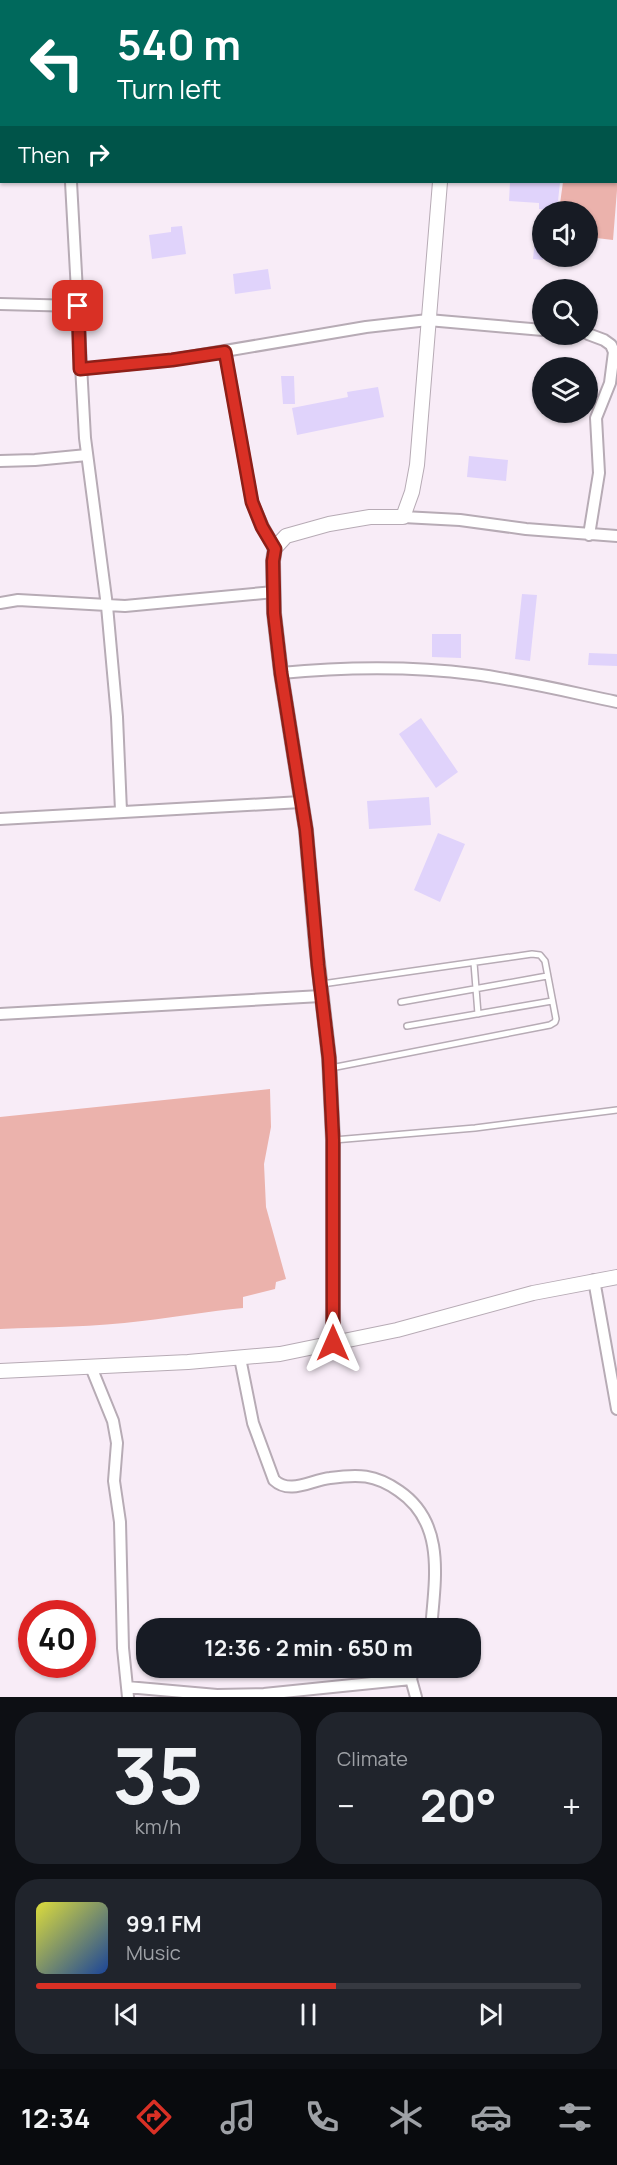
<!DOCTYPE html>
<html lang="en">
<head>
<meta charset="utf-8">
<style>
  :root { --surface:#171b24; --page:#20242c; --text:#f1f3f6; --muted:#9ea1a6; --line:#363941; --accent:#d93025 }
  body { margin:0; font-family:Manrope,sans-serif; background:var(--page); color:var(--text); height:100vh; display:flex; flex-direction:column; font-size:22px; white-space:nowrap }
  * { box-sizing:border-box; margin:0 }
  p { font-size:20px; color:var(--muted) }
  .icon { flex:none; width:33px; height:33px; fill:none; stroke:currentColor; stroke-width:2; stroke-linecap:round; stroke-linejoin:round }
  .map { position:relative; height:1697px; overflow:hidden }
  .drawer { display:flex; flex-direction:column; gap:15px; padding:15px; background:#0d0f14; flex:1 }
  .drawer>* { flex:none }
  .guide { position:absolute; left:0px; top:0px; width:618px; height:183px; box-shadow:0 2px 4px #0004; background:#00695c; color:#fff; overflow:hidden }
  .fabs { position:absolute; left:532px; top:201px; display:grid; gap:12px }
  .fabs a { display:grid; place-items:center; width:66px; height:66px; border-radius:50%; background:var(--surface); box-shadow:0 2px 4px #0004; font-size:30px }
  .speed { position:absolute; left:18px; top:1600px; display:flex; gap:12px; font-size:30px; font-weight:700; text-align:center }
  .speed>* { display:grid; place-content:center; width:78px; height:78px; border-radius:50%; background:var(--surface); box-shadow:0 2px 4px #0004; line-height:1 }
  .speed .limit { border:9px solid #d22; background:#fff; color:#111 }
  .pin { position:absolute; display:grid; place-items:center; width:51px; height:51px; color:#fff; margin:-26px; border-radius:12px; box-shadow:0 3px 9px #0006 }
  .me { position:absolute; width:66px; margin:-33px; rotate:0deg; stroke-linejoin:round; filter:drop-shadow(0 0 4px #0008) }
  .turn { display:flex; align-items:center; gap:21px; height:126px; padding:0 18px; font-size:27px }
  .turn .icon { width:78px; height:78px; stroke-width:2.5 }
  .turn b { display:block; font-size:42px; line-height:51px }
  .then { display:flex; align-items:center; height:57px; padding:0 18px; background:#0003; gap:12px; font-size:22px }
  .big { font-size:45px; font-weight:700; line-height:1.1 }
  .drawer .widget { flex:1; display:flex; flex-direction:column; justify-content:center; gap:9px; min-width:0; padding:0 21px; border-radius:24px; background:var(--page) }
  .drawer .dial { align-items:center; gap:0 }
  .dial b { font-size:78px; line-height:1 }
  .song { display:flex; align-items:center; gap:18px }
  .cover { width:72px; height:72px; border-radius:9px; background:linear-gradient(135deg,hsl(60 70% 55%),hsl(220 70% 35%)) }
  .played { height:6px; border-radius:3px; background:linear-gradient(90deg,var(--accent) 55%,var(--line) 55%) }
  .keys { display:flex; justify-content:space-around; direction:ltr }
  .heat { display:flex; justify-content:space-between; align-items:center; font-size:33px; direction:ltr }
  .drawer .tiles { flex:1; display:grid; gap:15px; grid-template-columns:1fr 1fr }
  .widget:last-child { grid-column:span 2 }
  .trip { position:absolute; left:136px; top:1618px; width:345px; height:60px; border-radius:24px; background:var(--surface); box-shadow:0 2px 4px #0004; font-weight:700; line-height:60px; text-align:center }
  .tab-bar { display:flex; height:96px; justify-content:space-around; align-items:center; background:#090b0e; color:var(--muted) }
  .tab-bar .icon { width:42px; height:42px }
  .tab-bar .active { color:var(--accent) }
  .tab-bar b { font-size:27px; color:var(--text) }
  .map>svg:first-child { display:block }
  .green { fill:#ebb2ac }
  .building { fill:#e0d3fb }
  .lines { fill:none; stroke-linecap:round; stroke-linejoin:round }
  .service-casing { stroke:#b7abb5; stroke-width:8 }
  .minor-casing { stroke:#b7abb5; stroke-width:14 }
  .tertiary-casing { stroke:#b7abb5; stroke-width:16 }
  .service { stroke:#fff; stroke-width:5 }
  .minor { stroke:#fff; stroke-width:10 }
  .tertiary { stroke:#fff; stroke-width:14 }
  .route-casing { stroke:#8d1f18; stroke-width:15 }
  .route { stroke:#d93025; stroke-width:10 }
</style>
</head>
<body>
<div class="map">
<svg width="617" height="1697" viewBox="0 0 617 1697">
  <rect width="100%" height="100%" fill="#f8ecf7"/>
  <path class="green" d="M617 150V190L613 240 588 237V212L559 211 563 182H616Z
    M270 1089 271 1127 264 1164 266 1207 286 1279 276 1282 275 1289 243 1297V1308C209 1311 176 1317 142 1321 95 1327 47 1327 0 1329V1117Z"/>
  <path class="building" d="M510 182H560L557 211 539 209V203L509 201Z
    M182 226 186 254 152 259 149 235 171 232V227Z
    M536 230 543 231V260L533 259Z
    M268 269 271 289 235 294 233 274Z
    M281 376H294L295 404H283Z
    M378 387 384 417 297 435 292 408 348 397 347 392Z
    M469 456 508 460 506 481 467 477Z
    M522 594 537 595 530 661 515 659Z
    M432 634H461V658L432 657Z
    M589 653 617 654V666L588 665Z
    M421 718 458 772 436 788 399 734Z
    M429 797 431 825 369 829 367 801Z
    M438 833 465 844 440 902 414 890Z"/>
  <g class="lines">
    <g class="service-casing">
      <path id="service" d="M474 963 478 1014
        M322 984 532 954 540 955 545 961 556 1019 555 1022 550 1025 331 1068
        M401 1002 547 976
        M407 1026 552 1001
        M334 1140 475 1128 617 1110"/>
    </g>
    <g class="minor-casing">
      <path id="minor" d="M49 0V2
        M616 40H617
        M0 100H2
        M71 182 85 438 107 606 117 717 121 811
        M0 304 78 306
        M588 334 604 340 611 345 614 352 610 383 596 418 599 473 589 535
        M225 352 252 502 263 527 275 548
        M80 369 172 360 366 327 428 320 543 330
        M0 461 35 460 87 455
        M403 517 460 520 526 529 617 536
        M0 603 18 600 125 606 274 592
        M281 673C341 667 413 666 473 674 521 680 569 692 617 702
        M0 819 301 802
        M0 1014 321 996
        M594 1280 617 1409
        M240 1358 253 1423 274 1480C290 1495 311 1480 330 1478 358 1474 375 1474 399 1491 446 1523 435 1579 431 1629
        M91 1367 113 1421 117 1443 114 1481 120 1522 123 1648 128 1697
        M414 1668 411 1679 416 1697
        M127 1687 217 1695 264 1694 411 1679"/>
    </g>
    <g class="tertiary-casing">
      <path id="tertiary" d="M457 2V0
        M333 1343V1140L329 1058 316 945 306 830 281 673 274 613 273 561 275 548 286 536 329 524 370 517H403L412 492 417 465 440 182
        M0 1371 188 1362 280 1354 397 1330 533 1293 617 1277"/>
    </g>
    <use href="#service" class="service"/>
    <use href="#minor" class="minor"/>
    <use href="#tertiary" class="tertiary"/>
  </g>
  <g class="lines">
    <g class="route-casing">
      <path id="route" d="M78 306 80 369 172 360 225 352 252 502 262 527 275 549 273 561 274 613 281 673 306 830 318 965 329 1058 333 1140V1343"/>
    </g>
    <use href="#route" class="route"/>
  </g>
</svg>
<div class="fabs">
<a><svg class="icon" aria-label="sound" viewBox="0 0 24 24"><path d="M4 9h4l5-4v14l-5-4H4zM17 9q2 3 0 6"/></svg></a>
<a><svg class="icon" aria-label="search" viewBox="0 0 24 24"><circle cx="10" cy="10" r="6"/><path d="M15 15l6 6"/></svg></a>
<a><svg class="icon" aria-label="layers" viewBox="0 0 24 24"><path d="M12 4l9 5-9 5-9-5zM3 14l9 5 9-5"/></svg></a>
</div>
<div class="speed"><div class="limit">40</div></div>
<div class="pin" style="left:78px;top:306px;background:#d93025"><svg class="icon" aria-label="arrive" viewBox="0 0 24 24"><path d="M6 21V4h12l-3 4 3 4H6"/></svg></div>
<svg class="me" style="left:333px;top:1343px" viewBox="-20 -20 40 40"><path d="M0-17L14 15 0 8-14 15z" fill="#d93025" stroke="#fff" stroke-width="4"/></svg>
<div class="trip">12:36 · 2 min · 650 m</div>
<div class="guide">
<div class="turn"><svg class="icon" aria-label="left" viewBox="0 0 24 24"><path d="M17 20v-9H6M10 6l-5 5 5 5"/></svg><div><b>540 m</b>Turn left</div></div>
<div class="then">Then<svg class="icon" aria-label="right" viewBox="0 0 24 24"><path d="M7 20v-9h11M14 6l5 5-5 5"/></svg></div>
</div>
</div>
<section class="drawer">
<div class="tiles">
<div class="widget dial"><b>35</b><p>km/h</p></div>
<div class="widget"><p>Climate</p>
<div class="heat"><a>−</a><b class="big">20°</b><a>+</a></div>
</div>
<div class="widget">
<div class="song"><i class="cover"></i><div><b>99.1 FM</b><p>Music</p></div></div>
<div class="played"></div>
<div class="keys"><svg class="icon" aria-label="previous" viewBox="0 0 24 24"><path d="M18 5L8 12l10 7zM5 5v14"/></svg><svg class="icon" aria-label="pause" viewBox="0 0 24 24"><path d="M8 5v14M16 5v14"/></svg><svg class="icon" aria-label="next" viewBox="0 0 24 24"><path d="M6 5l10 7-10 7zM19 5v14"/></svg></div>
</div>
</div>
</section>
<nav class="tab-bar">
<b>12:34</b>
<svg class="icon active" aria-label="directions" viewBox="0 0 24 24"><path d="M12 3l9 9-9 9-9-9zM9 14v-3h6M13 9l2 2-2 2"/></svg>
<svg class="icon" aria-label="music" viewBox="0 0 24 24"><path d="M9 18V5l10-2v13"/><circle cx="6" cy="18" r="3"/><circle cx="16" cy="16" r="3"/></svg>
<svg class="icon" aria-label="phone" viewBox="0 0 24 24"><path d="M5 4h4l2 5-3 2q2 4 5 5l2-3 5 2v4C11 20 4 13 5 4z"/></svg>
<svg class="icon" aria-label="climate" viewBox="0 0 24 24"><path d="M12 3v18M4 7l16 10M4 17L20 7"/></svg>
<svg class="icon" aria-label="car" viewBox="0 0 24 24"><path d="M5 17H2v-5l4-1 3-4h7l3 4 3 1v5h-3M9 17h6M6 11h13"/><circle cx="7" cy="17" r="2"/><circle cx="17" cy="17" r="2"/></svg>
<svg class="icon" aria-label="filters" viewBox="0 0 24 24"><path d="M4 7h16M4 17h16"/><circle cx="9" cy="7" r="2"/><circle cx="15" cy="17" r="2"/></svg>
</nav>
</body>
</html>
